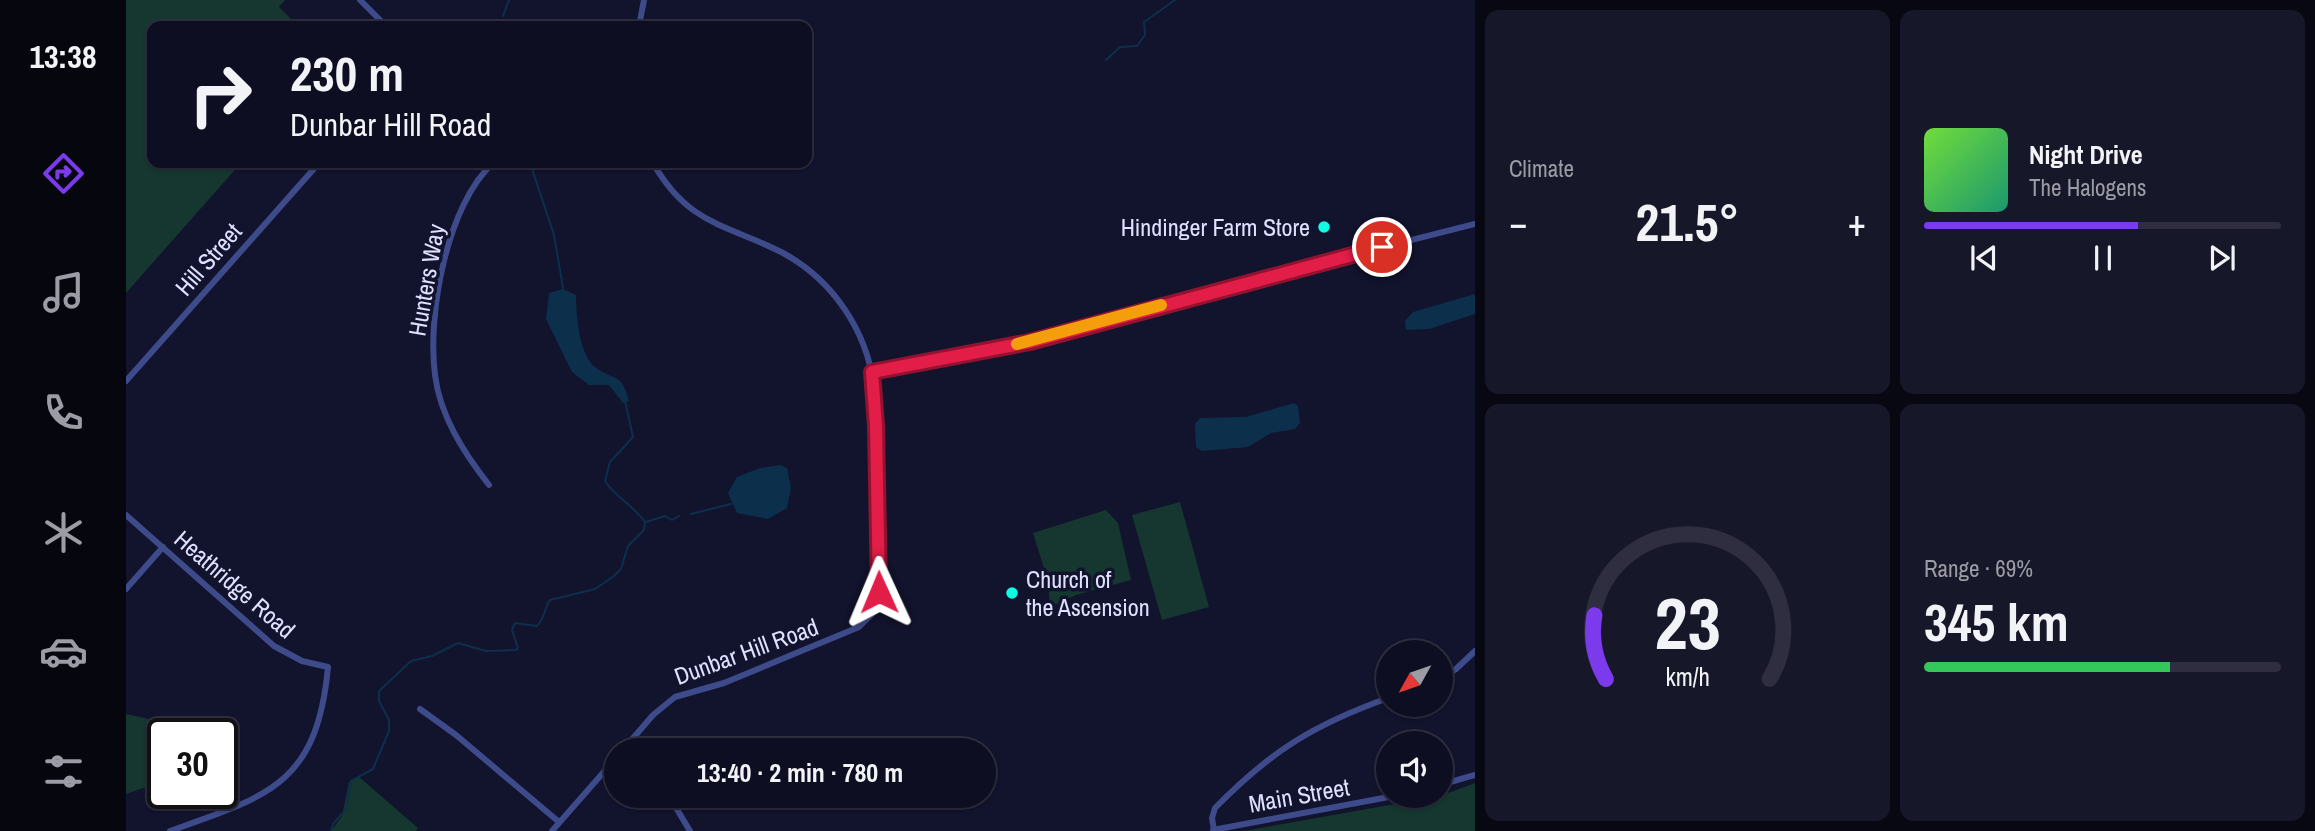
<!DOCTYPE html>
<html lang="en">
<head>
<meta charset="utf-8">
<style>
  :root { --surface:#0e0e22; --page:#17172a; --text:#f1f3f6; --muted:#9b9ca5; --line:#2e2e40; --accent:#7c3aed }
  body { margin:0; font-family:"Archivo Narrow",sans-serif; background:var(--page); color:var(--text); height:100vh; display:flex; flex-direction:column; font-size:26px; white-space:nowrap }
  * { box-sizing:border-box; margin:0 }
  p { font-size:23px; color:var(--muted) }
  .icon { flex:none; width:38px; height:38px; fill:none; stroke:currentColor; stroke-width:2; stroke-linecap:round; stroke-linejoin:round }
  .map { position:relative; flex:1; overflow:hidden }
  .panel { display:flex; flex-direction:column; gap:10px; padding:10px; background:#080813; width:840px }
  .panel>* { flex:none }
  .guide { position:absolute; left:21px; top:21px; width:665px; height:147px; border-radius:14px; box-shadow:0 2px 5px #0004,0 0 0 2px var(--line); background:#0e0e22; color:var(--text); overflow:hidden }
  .needle { width:46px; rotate:230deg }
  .tools { position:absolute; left:1250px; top:640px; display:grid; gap:14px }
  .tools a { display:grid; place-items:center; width:77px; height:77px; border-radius:50%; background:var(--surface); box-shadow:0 2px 5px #0004,0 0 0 2px var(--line); font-size:35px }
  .speed { position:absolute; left:21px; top:718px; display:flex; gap:14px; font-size:35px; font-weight:700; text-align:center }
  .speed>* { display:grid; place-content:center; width:91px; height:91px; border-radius:50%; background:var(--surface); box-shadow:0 2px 5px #0004,0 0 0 2px var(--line); line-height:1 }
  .speed .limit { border:4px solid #111; border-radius:10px; background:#fff; color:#111 }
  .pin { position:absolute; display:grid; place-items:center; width:60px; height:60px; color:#fff; margin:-30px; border:4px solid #fff; border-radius:50%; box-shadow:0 2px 7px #0007 }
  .me { position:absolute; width:77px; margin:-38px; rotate:359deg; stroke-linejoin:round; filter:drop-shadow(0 0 5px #0008) }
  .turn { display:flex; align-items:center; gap:24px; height:147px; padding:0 28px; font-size:32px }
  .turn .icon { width:91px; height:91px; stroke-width:2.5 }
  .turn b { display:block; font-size:49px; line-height:60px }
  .big { font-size:52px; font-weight:700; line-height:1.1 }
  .panel .tile { flex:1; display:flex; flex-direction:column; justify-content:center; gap:10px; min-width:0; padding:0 24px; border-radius:14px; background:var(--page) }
  .panel .dial { align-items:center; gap:0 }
  .dial svg { height:182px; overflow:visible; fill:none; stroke:var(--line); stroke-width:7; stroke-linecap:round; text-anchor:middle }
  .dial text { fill:var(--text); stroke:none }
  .song { display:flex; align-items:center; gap:21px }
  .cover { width:84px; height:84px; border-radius:10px; background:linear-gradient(135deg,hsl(100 70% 55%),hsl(160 70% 35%)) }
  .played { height:7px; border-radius:4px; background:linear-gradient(90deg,var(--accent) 60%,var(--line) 60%) }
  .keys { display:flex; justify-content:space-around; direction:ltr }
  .heat { display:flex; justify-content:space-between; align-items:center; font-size:38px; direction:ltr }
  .charge { height:10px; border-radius:5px; background:linear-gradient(90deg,#34c759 69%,var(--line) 0) }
  .panel .tiles { flex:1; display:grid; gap:10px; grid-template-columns:repeat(2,1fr) }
  .trip { position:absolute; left:478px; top:738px; width:392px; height:70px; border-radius:35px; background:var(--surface); box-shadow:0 2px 5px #0004,0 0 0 2px var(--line); font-weight:700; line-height:70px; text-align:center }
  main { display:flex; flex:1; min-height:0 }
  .tab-bar { display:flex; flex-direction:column; width:126px; justify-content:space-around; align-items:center; background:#06060e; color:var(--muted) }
  .tab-bar .icon { width:49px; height:49px }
  .tab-bar .on { color:var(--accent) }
  .tab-bar b { font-size:32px; color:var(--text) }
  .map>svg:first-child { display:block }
  .green { fill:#15372f }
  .water { fill:#0c304c }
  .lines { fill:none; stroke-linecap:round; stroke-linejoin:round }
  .stream { stroke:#0c304c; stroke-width:2 }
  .street { stroke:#3e4b8b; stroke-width:6 }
  .route-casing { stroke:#92132f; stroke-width:18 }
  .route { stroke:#e11d48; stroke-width:12 }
  .slow { stroke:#f59e0b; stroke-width:12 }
  .poi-dot { fill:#0efbe4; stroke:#12132d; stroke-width:2.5 }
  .labels { text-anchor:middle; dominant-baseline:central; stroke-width:7; stroke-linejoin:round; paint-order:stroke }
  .poi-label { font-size:24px; fill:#dfe1ff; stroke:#12132d; text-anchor:end }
  .street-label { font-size:24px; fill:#dfe1ff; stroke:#12132d }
</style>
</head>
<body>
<main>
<nav class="tab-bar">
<b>13:38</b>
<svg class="icon on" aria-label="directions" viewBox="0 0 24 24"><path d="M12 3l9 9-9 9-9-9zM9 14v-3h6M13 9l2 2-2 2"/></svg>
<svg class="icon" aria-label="music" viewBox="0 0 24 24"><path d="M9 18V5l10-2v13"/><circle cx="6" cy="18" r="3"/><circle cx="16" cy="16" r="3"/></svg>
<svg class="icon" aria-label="phone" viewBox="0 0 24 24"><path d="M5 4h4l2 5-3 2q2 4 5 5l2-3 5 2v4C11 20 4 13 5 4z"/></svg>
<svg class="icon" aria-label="climate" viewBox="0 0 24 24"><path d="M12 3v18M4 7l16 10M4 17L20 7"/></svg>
<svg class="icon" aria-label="car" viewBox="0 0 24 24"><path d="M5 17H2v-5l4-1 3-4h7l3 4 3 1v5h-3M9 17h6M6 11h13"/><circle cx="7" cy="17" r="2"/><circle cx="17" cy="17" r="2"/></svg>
<svg class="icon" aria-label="filters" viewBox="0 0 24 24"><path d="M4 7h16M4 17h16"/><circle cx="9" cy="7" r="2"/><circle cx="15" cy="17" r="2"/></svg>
</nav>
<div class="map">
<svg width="1349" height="831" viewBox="0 0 1349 831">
  <rect width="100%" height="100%" fill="#12132d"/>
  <path class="green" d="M0 0H159L153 7 172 26H26V163H115L0 293Z
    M1054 502 1083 607 1036 620 1006 515Z
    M980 510 992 523 1005 580 950 595 924 607 922 581 907 533Z
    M0 714 46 724 79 722 100 732 102 750 96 756V733H37V781L0 794Z
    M232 776 292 828 290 831H205L216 816 223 782Z
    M1349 783V831H1118L1314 796Z"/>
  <path class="water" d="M437 289 450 295C450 314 453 356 470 368 491 382 495 372 503 401L497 403 483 385H463L446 372 420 319 423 293Z
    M1349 294V314L1303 329 1280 330 1279 321 1287 312Z
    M1168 403 1172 406 1174 423 1169 429 1145 433 1122 447 1076 451 1070 447 1069 424 1074 418 1120 417Z
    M654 465 661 468 665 488 661 508 642 519 611 513 602 493 611 477 634 468Z"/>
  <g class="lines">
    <path class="stream" d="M377 16 383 0
      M980 60 994 47 1011 46 1019 35 1018 22 1049 0
      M404 163 428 235 437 288
      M565 514 605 504
      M520 522 539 516 546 520 553 516
      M205 831 207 824 220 809 225 781 247 769 263 731V720L253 701V691L285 661 306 656 332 643 360 651 390 650 392 648 386 630 389 623 411 626C419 618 418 609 424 600L469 589 488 576 495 569 502 546 518 530 519 522C508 506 488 496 479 481L484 462 507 437 499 401"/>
    <path class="street" d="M234 0 260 26
      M513 26 518 0
      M746 372 904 342 1139 277 1349 224
      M0 381 193 163
      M363 485C338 453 314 416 309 375 301 314 321 205 367 163
      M0 515 148 646 176 661 202 667C191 784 143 796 44 831
      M0 589 37 547
      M1314 679 1330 669 1349 651
      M294 709 330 735 433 822
      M507 738 515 751
      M496 751 527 715 549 697 598 683 733 627 747 613 753 592 748 387C741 331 707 280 657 253 601 224 563 226 527 163
      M1314 785 1349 775
      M543 796 564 831
      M1087 830 1268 796
      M1088 830 1086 818 1089 808C1145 751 1187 725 1262 698
      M426 831 490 758"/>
  </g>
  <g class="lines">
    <g class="route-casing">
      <path id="route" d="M753 592 750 426 746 372 904 342 1256 247"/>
    </g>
    <use href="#route" class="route"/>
    <path class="slow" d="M891 344 1035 305"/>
  </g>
  <g class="poi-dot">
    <circle cx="1198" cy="227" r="7"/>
    <circle cx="886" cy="593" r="7"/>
  </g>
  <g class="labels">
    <g class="poi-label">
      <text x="1184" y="227">Hindinger Farm Store</text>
      <text x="900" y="579" text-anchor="start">Church of<tspan x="900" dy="28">the Ascension</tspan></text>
    </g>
    <g class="street-label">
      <text transform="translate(82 259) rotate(-49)">Hill Street</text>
      <text transform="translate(300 280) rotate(-80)">Hunters Way</text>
      <text transform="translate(109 584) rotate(41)">Heathridge Road</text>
      <text transform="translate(620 651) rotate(-20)">Dunbar Hill Road</text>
      <text transform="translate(1173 795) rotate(-10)">Main Street</text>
    </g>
  </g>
</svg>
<div class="tools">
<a><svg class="needle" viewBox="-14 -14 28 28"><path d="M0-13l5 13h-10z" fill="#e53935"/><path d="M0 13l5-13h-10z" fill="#9b9ca5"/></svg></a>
<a><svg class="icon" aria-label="sound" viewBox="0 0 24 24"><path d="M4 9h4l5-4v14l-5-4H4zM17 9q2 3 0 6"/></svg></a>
</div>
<div class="speed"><div class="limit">30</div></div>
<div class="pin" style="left:1256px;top:247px;background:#d93025"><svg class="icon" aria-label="arrive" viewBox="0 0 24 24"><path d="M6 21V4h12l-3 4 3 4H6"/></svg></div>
<svg class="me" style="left:753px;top:592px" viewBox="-20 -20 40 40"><path d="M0-17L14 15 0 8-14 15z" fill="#e11d48" stroke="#fff" stroke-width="4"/></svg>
<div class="trip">13:40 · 2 min · 780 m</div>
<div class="guide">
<div class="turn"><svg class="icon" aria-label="right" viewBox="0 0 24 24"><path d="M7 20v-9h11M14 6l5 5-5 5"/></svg><div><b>230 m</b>Dunbar Hill Road</div></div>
</div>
</div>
<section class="panel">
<div class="tiles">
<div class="tile"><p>Climate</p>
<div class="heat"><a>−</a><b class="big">21.5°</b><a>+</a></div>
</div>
<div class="tile">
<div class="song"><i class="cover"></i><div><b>Night Drive</b><p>The Halogens</p></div></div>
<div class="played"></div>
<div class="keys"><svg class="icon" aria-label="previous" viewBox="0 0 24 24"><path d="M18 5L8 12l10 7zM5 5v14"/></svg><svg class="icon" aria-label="pause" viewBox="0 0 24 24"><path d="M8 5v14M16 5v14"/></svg><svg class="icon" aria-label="next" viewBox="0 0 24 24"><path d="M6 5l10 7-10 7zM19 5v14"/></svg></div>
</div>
<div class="tile dial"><svg viewBox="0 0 100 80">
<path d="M14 69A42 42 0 1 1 86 69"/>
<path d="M14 69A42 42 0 0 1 9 41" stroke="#7c3aed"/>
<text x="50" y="56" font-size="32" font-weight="700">23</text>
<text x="50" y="72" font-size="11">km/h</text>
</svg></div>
<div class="tile"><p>Range · 69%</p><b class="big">345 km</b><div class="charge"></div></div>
</div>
</section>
</main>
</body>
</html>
